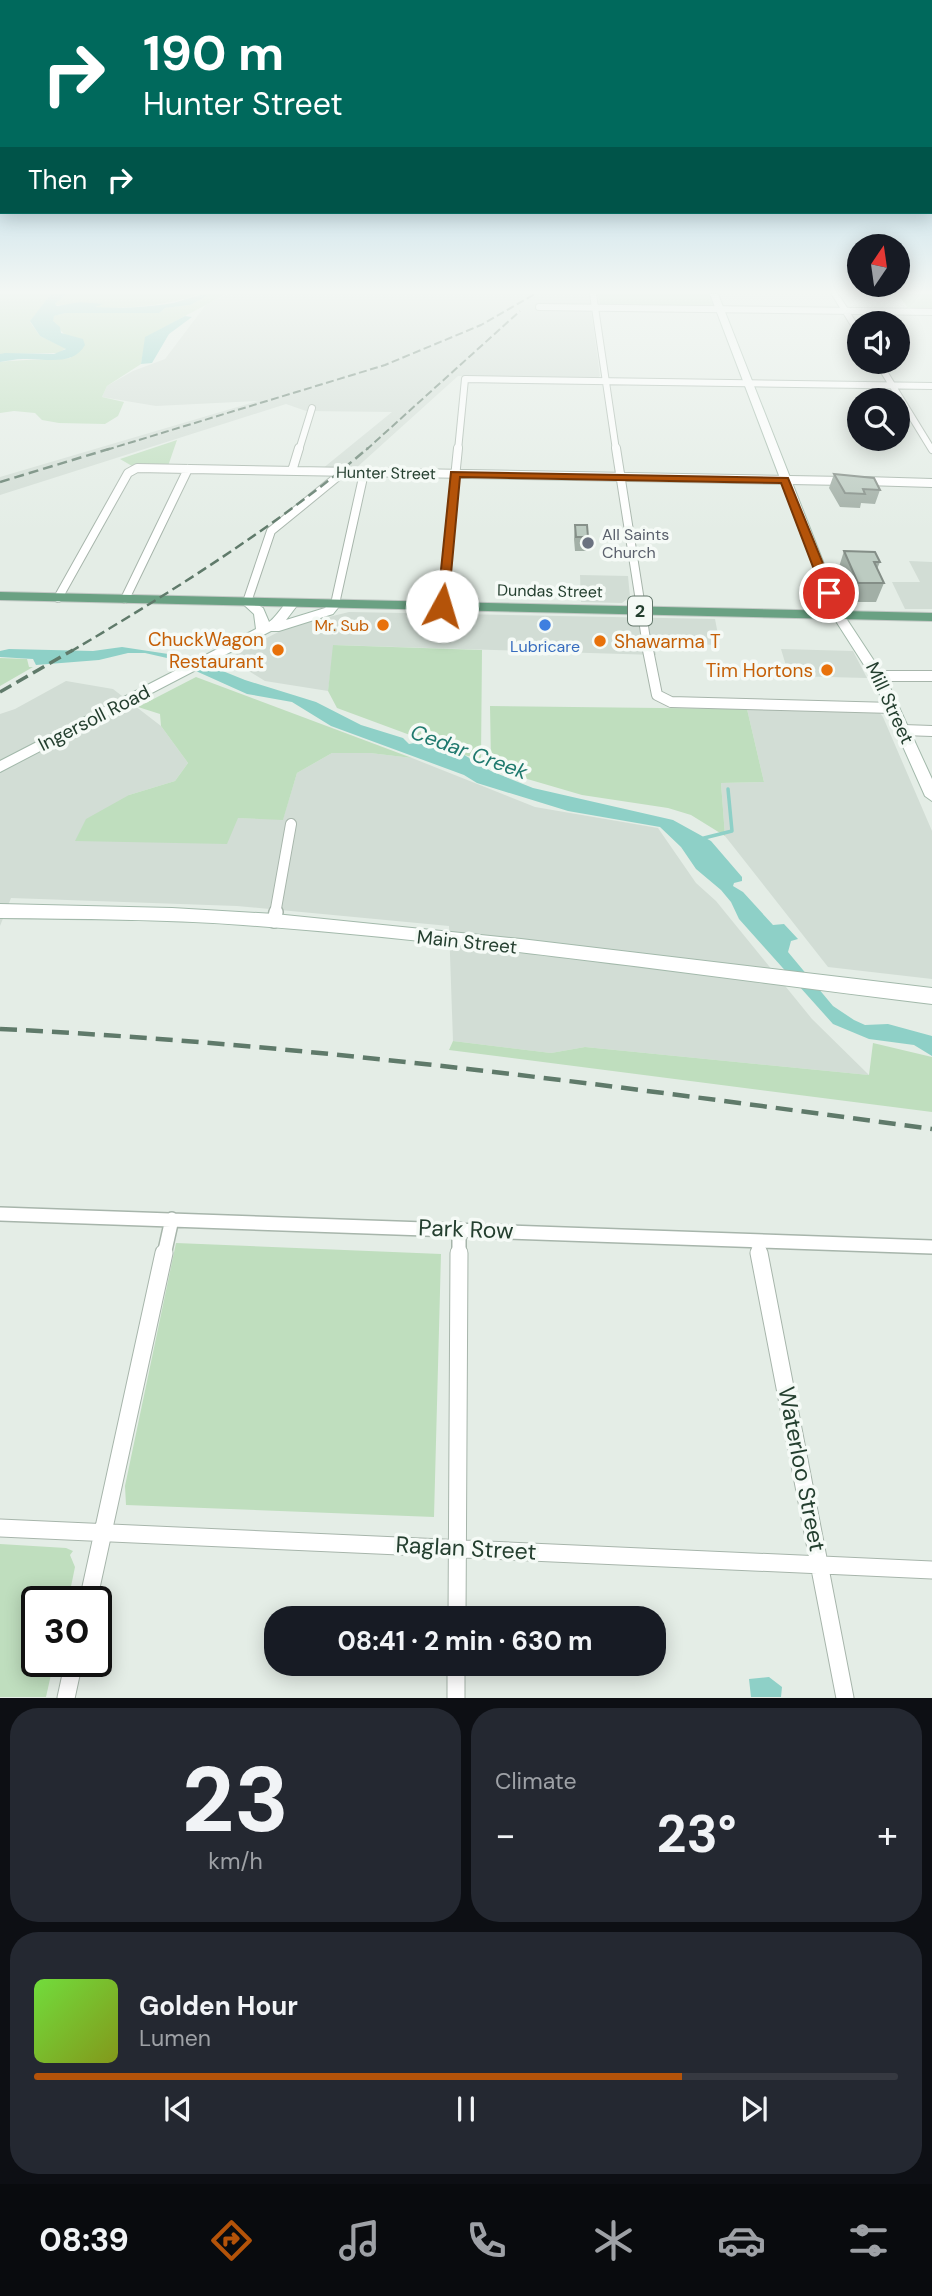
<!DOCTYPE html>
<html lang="en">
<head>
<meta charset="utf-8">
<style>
  :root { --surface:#171b24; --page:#242831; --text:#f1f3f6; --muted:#9ea1a6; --line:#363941; --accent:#b45309 }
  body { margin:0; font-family:"DM Sans",sans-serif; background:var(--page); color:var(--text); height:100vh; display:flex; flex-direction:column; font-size:26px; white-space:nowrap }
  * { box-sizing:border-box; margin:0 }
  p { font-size:23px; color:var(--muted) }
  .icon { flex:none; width:38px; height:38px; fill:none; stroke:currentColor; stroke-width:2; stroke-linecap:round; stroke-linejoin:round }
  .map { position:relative; height:1698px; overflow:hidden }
  .drawer { display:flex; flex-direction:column; gap:10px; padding:10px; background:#0d0f14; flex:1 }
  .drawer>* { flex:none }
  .top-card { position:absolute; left:0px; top:0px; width:933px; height:214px; box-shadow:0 4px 18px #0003; background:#00695c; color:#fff; overflow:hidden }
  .needle { width:46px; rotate:13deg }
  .buttons { position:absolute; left:847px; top:234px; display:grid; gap:14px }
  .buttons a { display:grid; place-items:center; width:63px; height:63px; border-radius:50%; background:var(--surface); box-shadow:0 4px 18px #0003; font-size:35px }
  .speed { position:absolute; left:21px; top:1586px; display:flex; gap:14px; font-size:35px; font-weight:700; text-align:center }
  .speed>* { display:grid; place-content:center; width:91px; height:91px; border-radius:50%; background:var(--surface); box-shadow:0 4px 18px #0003; line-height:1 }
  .speed .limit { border:4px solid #111; border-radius:10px; background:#fff; color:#111 }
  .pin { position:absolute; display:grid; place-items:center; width:60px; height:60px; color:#fff; margin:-30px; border:4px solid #fff; border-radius:50%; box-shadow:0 2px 7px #0007 }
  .me { position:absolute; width:77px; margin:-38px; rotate:6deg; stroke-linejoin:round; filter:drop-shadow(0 0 5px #0008) }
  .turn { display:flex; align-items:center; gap:24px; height:147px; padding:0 28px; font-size:32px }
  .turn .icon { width:91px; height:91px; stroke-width:2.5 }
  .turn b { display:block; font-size:49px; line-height:60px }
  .then { display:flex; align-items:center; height:66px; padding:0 28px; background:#0003; gap:14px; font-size:26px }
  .big { font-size:52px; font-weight:700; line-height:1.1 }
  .drawer .card { flex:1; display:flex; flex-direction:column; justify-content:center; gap:10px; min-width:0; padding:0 24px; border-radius:28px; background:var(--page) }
  .drawer .dial { align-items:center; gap:0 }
  .dial b { font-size:91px; line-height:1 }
  .song { display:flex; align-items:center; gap:21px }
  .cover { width:84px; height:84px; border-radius:10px; background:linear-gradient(135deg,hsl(100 70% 55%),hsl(70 70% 35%)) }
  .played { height:7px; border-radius:4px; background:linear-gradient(90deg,var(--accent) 75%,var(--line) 75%) }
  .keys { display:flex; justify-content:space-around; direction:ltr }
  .heat { display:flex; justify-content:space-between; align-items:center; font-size:38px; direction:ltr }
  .drawer .tiles { flex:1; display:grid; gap:10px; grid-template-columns:1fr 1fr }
  .card:last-child { grid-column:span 2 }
  .trip { position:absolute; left:264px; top:1606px; width:402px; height:70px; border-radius:28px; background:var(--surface); box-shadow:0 4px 18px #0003; font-weight:700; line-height:70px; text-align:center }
  .dock { display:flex; height:112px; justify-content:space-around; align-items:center; background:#090b0e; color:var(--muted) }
  .dock .icon { width:49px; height:49px }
  .dock .active { color:var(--accent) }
  .dock b { font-size:32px; color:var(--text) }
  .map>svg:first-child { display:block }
  .built { fill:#d2ddd5 }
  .green { fill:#bfdebe }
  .water { fill:#8ed0c7 }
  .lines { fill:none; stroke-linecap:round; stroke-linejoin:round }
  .stream { stroke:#8ed0c7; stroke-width:3.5 }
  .street-far4-casing { stroke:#a7b5ab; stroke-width:8 }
  .street-far3-casing { stroke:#a7b5ab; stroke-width:10 }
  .street-far2-casing { stroke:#a7b5ab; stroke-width:12 }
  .street-far1-casing { stroke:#a7b5ab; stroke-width:16 }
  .street-casing { stroke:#a7b5ab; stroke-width:19 }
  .secondary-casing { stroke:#a3b9ab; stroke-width:2 }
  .primary-casing { stroke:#c2c9c5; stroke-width:2 }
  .street-far4 { stroke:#fff; stroke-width:6 }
  .street-far3 { stroke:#fff; stroke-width:8 }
  .street-far2 { stroke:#fff; stroke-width:10 }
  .street-far1 { stroke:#fff; stroke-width:13 }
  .street { stroke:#fff; stroke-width:17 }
  .secondary { fill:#fff; fill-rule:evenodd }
  .primary { fill:#6aa183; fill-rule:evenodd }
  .rail-far3 { stroke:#5f7a6a; stroke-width:2; stroke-dasharray:8 3.5; stroke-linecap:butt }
  .rail-far2 { stroke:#5f7a6a; stroke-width:2.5; stroke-dasharray:10 5; stroke-linecap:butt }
  .rail-far1 { stroke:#5f7a6a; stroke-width:3.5; stroke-dasharray:13 6; stroke-linecap:butt }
  .rail { stroke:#5f7a6a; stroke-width:4.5; stroke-dasharray:17 9; stroke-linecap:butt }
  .wall { fill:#a2afa6 }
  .building { fill:#bccbc1; stroke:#848e87; stroke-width:2 }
  .route { fill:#b45309; stroke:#753606; stroke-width:2 }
  .worship-dot { fill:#6b7280; stroke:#f5faf6; stroke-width:2.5 }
  .food-dot { fill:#e8710a; stroke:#f5faf6; stroke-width:2.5 }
  .shop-dot { fill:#3f7fe0; stroke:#f5faf6; stroke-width:2.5 }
  .labels { text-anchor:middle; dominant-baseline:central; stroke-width:7; stroke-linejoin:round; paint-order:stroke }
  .far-street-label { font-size:16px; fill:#243f2f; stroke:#f5faf6 }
  .far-worship-label { font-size:16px; fill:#5b616d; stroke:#f5faf6; text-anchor:start }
  .far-food-label { font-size:16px; fill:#c56008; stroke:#f5faf6; text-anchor:end }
  .far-shop-label { font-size:16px; fill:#366cbe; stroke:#f5faf6 }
  .shield { fill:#f5faf6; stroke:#63776b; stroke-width:2 }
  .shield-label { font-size:18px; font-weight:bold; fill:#243f2f }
  .food-label { font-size:19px; fill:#c56008; stroke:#f5faf6; text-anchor:end }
  .street-label { font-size:19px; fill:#243f2f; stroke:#f5faf6 }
  .water-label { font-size:21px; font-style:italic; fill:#1f796e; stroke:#f5faf6 }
  .near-street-label { font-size:23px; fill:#243f2f; stroke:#f5faf6 }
</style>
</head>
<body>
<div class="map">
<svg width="932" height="1698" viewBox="0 0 932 1698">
  <rect width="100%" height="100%" fill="#e4ede6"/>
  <path class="built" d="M229 294H589L600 376 597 378 458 376 355 469H322L392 412 306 411 286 404 0 495V477L258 401 156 406 102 397 107 386 133 371 165 359 208 302Z
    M909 561 932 562V609H905L892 582H920Z
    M580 575 628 576 630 597 622 603 581 602Z
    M349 612 715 619 720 645 654 643 656 655 334 645 328 691 265 681 228 658 288 627Z
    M781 649 853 651 867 678 789 676Z
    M66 681 113 689 161 726 188 763 175 781 129 795 238 818 283 819 297 773 332 753H370L412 758 535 807 658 828 696 883 716 901 812 1019 869 1075 585 1047 551 1053 453 1041 449 926 237 906 11 898 0 926V714L15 709Z
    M747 709 879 712 883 717 932 831V979L828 967 725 836 721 783 764 782Z"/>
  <path class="green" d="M0 294H51L30 322 40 336 66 348 59 353 0 354Z
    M66 294H200C166 306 131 308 95 308V305L102 304 54 305Z
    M211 294H226L146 337 141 364 107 386 102 397 124 402 118 416 105 424 59 423 42 420 35 413 14 411 0 413V362C24 359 47 360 71 358L64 334 53 322V316L65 313H159L165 308 190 305Z
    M598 294H710L714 306H604L600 304Z
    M898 294H932V310H909Z
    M177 440 168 466H132L120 459Z
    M333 645 482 650 481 759 464 755 452 747 437 745 337 708 328 691Z
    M0 658 27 659 29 667H33L0 686Z
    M196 677 412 758 370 753H332L297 773 283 820 238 818 227 844 75 841 86 819 129 795 175 781 188 763 161 726 160 714 138 707Z
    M490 706 747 709 764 782 721 783 725 836 691 815 668 808 582 795 517 776 491 762Z
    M453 1041 551 1053 585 1047 869 1075 873 1043 932 1057V1112L449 1050Z
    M176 1243 441 1254 434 1517 126 1505 125 1486Z
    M0 1544 66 1548 73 1551 70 1555 75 1567 68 1601H37V1661H54L46 1697H0Z"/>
  <path class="water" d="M51 294H66L55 304 57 306 80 302 104 304 95 307C119 309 149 307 173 303 186 300 197 294 211 294L190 305 165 308 159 313H65L54 316 53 321 60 327 61 333 83 339 85 345C73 367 44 358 23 359 15 359 8 361 0 362V354L5 353 54 354 66 349 40 336 30 321Z
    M185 316 192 317 169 334 152 363 141 364 145 337Z
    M122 647 188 657 245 680 316 702 361 725 403 738 409 744 420 742 424 747 456 750 491 771 533 788 673 820 711 841 742 877V881L734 883 733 886 743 892 773 925 784 924 798 939 791 941 788 952 833 1006 854 1020 865 1025 888 1024 932 1036V1056L914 1045 869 1039 833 1024 739 919 731 902 721 890 696 869 681 847 660 827 568 811 477 783 464 775 331 726 292 702 247 694 167 658 145 653H128L99 660 36 665 33 659 0 657V651L9 649 93 651Z
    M769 1677 782 1687 781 1697H751L749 1679Z"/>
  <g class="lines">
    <path class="stream" d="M704 838 732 831 728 789"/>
    <g class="street-far4-casing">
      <path id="street-far4" d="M593 294 616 450
        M835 294 859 333
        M539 307 932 312
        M878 362 932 450
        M299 450 312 408
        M458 450 465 379 932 386"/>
    </g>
    <g class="street-far3-casing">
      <path id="street-far3" d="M616 448 648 652
        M292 471 299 448
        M865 481 932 483
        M58 598 128 473 137 468 845 481
        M125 599 188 469
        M247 602 271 531 342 473
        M335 604 364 473
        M442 606 458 448"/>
    </g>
    <g class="street-far2-casing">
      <path id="street-far2" d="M648 650 657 695 671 702 893 708
        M878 676H932
        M903 730 932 731
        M275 914 291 824"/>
    </g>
    <g class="street-far1-casing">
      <path id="street-far1" d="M274 921 276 912
        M0 1214 932 1247
        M757 1241 760 1255
        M164 1255 172 1219
        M459 1255V1229"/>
    </g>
    <g class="street-casing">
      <path id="street" d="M759 1253 845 1698
        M0 1528 932 1570
        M88 1601 164 1253
        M457 1619 459 1253
        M456 1664V1698
        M66 1698 74 1661"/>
    </g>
    <g class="secondary-casing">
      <path id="secondary" d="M710 294H718L844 615 886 679 932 779V801L925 796 873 679 832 615Z
        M247 598 263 608 269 622C278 616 283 602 293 599L299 603 286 620 325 608 331 601H339L341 604 333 614 279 631H271L0 772V761L256 629 254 614 241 602Z
        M0 904 172 908 275 914 521 939 932 988V1004C703 976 474 942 243 925 162 919 81 919 0 918Z"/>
    </g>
    <g class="primary-casing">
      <path id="primary" d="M0 592 932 613V621L0 600Z"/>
    </g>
    <use href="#street-far4" class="street-far4"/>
    <use href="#street-far3" class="street-far3"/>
    <use href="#street-far2" class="street-far2"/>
    <use href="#street-far1" class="street-far1"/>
    <use href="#street" class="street"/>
    <use href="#secondary" class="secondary"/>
    <use href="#primary" class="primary"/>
    <path class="rail-far3" d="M106 450 385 365 481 325 535 294
      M366 450 520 311"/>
    <path class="rail-far2" d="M0 482 112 448
      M70 652C173 591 277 526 368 448"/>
    <path class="rail-far1" d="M0 692 73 650"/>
    <path class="rail" d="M0 1029C313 1044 622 1087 932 1129"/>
  </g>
  <path class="wall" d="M834 474 880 490 875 504 861 503 860 508 840 507 829 488Z
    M575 525 588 537 586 551H575L574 539Z
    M844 551 880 562 877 569 884 583 876 602H851L838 570Z"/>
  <path class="building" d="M834 474 874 478 880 490 863 489 865 494 845 493Z
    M575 525H587L588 537H576Z
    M844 551 875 552 880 562H874L884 583H858Z"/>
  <linearGradient id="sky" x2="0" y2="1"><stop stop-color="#84bfdb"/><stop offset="0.55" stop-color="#f3f7f4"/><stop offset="1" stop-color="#f3f7f4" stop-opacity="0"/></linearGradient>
  <rect width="932" height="531" fill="url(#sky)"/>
  <path class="route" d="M451 472 788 478 835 593 829 596 823 593 781 483 460 477 448 606 442 610 437 609Z"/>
  <circle class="worship-dot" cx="588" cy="543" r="7"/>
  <g class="food-dot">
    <circle cx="383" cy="625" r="7"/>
    <circle cx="600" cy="641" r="7"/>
    <circle cx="278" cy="650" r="7"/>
    <circle cx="827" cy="670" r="7"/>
  </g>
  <circle class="shop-dot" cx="545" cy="625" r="7"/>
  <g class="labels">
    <g class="far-street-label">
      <text transform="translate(386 473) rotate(1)">Hunter Street</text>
      <text transform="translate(550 591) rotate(1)">Dundas Street</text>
    </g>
    <g class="far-worship-label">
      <text x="602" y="534">All Saints<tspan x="602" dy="18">Church</tspan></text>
    </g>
    <g class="far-food-label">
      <text x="369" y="625">Mr. Sub</text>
    </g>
    <g class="far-shop-label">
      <text x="545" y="646">Lubricare</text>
    </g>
    <rect class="shield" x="628" y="596.5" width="24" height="29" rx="5"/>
    <g class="shield-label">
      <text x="640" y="611">2</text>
    </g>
    <g class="food-label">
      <text x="264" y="639">ChuckWagon<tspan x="264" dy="22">Restaurant</tspan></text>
      <text x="614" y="641" text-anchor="start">Shawarma T</text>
      <text x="813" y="670">Tim Hortons</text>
    </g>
    <g class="street-label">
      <text transform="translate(890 703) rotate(65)">Mill Street</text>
      <text transform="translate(94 718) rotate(-27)">Ingersoll Road</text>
      <text transform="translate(467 942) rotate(6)">Main Street</text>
    </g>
    <g class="water-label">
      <text transform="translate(469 752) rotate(20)">Cedar Creek</text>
    </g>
    <g class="near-street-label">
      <text transform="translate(466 1229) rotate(2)">Park Row</text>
      <text transform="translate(802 1469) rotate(79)">Waterloo Street</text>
      <text transform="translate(466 1548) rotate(3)">Raglan Street</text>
    </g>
  </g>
</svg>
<div class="buttons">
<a><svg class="needle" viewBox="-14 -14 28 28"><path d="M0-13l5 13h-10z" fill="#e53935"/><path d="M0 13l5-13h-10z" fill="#9ea1a6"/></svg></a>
<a><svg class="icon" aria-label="sound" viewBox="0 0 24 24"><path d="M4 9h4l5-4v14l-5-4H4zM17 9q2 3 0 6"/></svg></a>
<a><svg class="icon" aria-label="search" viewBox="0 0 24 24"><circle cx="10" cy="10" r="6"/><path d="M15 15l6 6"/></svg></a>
</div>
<div class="speed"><div class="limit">30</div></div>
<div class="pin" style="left:829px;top:593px;background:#d93025"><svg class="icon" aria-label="arrive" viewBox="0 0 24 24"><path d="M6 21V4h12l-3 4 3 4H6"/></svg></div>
<svg class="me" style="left:442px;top:606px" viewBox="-20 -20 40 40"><circle r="19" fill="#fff"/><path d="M0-13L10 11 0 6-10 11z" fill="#b45309"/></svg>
<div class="trip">08:41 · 2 min · 630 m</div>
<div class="top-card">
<div class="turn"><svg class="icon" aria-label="right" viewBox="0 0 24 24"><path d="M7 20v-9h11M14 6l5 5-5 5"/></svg><div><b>190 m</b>Hunter Street</div></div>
<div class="then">Then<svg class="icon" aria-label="right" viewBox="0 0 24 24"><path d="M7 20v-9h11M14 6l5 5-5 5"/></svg></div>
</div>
</div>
<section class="drawer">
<div class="tiles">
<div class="card dial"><b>23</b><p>km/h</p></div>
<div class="card"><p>Climate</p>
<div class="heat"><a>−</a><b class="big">23°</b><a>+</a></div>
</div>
<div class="card">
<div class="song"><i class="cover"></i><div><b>Golden Hour</b><p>Lumen</p></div></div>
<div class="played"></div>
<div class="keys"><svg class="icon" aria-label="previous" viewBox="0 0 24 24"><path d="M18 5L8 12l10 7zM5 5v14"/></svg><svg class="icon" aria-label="pause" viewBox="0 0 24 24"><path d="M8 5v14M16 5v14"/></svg><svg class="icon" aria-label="next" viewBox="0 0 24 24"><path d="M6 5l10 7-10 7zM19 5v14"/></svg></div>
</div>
</div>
</section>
<nav class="dock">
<b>08:39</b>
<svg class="icon active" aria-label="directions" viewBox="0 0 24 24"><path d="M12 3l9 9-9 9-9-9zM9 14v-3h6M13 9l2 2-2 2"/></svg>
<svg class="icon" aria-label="music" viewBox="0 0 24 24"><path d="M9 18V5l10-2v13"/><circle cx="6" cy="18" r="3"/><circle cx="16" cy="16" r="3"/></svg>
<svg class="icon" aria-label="phone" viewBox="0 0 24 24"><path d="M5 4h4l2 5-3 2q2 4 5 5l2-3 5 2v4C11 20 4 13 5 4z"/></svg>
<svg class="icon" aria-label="climate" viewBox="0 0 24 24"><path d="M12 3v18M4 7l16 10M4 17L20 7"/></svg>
<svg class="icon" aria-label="car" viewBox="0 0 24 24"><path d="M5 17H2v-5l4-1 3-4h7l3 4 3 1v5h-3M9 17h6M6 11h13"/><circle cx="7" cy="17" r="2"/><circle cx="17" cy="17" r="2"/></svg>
<svg class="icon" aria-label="filters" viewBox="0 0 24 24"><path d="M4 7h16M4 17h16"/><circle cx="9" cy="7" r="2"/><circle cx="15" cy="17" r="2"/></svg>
</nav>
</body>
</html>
